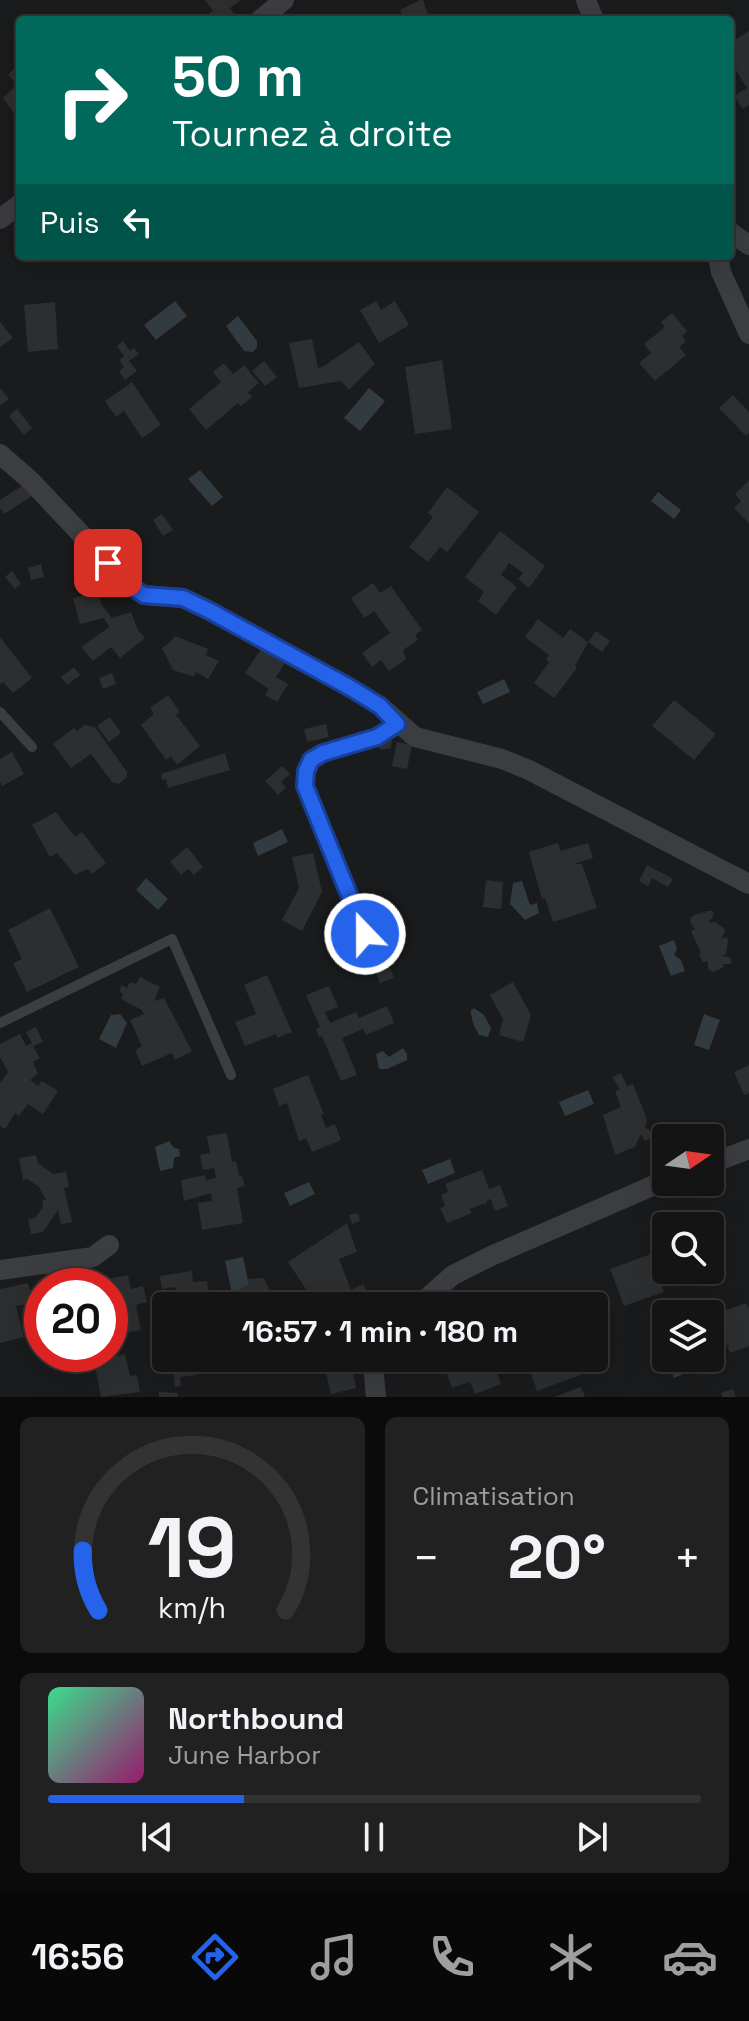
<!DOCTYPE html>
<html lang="fr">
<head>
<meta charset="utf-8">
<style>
  :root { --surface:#141415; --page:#212122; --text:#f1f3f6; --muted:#9d9ea0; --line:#333334; --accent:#2563eb }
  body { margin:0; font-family:"Space Grotesk",sans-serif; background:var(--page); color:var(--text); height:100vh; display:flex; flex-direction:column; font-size:30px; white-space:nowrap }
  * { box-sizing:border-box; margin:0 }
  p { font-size:26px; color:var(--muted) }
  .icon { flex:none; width:44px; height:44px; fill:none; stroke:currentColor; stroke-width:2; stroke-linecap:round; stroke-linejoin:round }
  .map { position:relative; height:1397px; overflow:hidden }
  .details { display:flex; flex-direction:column; gap:20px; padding:20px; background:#0b0b0c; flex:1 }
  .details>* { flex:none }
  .banner { position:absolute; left:16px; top:16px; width:718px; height:244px; border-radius:8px; box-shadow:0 8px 32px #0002,0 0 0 2px var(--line); background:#00695c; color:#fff; overflow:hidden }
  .needle { width:52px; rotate:77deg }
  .fabs { position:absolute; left:652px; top:1124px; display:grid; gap:16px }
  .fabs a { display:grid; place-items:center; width:72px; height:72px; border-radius:8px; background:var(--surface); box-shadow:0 8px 32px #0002,0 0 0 2px var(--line); font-size:40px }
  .speed { position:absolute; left:24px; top:1268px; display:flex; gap:16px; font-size:40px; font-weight:700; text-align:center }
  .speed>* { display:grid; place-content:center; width:104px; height:104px; border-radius:50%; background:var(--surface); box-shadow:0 8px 32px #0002,0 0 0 2px var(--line); line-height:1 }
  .speed .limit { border:12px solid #d22; background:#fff; color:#111 }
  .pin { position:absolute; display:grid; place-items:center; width:68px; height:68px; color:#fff; margin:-34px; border-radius:16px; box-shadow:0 4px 12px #0006 }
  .me { position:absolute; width:88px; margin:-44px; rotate:338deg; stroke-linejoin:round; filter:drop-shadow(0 0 6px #0008) }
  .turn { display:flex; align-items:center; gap:28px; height:168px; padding:0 24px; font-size:36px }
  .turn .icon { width:104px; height:104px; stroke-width:2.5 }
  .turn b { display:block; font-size:56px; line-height:68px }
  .then { display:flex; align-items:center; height:76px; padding:0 24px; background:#0003; gap:16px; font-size:30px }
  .big { font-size:60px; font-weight:700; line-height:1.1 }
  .details .card { flex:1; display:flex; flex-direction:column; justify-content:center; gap:12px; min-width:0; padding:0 28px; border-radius:12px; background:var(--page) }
  .details .dial { align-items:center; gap:0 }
  .dial svg { height:208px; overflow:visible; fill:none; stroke:var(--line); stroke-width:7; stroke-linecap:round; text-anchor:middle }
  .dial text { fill:var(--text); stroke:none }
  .song { display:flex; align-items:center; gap:24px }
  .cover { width:96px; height:96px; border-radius:12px; background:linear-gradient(135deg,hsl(150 70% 55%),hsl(320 70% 35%)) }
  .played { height:8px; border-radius:4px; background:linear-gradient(90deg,var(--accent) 30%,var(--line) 30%) }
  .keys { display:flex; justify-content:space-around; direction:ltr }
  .heat { display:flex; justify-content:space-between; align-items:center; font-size:44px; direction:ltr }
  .details .tiles { flex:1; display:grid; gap:20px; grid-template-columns:1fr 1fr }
  .card:last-child { grid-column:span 2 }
  .trip { position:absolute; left:152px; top:1292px; width:456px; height:80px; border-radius:8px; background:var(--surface); box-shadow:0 8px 32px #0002,0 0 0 2px var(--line); font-weight:700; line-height:80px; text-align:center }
  .tab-bar { display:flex; height:128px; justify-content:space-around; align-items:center; background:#080808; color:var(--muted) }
  .tab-bar .icon { width:56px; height:56px }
  .tab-bar .current { color:var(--accent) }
  .tab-bar b { font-size:36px; color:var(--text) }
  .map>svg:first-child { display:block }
  .water { fill:#313b40 }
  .building { fill:#2d2e30 }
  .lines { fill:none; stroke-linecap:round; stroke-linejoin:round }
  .lane { stroke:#3c3d41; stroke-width:10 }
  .street { stroke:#3c3d41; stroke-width:20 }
  .route-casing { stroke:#184099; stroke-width:20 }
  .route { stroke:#2563eb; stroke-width:14 }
</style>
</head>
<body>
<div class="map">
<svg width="749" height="1397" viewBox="0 0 749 1397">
  <rect width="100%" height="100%" fill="#1a1b1c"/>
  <path class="water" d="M175 301 187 316 156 340 144 325Z
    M238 316 257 341V347L253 352 244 351 226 326Z
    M369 388 385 401 360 431 344 418Z
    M200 470 223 497 212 506 188 479Z
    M658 492 681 510 674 519 651 501Z
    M504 679 510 692 483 704 477 692Z
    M282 829 288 842 258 856 253 843Z
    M146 878 168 899 158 910 136 890Z
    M522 881 530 905 537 903 539 913 525 920 510 904 513 883Z
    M674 940 677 949 674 955 681 960 685 971 671 976 659 946Z
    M474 1008 484 1015 491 1028 488 1037 479 1035C474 1027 471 1020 471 1010Z
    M120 1014 127 1023 116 1048 99 1039 111 1015Z
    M704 1014 720 1020 709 1050 694 1045Z
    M403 1048 407 1054V1060L387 1069H379L376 1054 383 1051 389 1057Z
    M588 1090 594 1104 565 1116 559 1102Z
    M169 1141 174 1148 179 1149 180 1156 174 1158 173 1168 160 1171 155 1147Z
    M450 1159 455 1173 428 1184 422 1170Z
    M309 1182 315 1194 290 1206 284 1193Z
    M243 1257 249 1285 232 1293 225 1261Z
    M667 1358H683L688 1372 674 1378Z"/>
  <path class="building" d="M205 0H241L230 8 234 14 226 20H210L207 15 213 11Z
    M420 0H423L430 20H405L400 10Z
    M749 31V105L743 109 734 96 747 88 733 66 730 68V43Z
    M17 66 20 69V122L3 98 17 84 8 75Z
    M376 301 381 310 395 301 409 325 379 343 360 310Z
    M55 302 58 349 28 352 24 305Z
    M672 313 687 331 682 336 686 341 679 347 686 355 655 381 639 363 651 353 644 344 665 327 661 322Z
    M0 322 13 338 0 347Z
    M312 339 318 368 324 366 359 342 375 364 349 390 341 381 299 388 289 343Z
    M123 341 130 351 134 348 139 354 129 361 137 371 125 380 119 371 124 367 119 360 124 356 117 346Z
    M442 360 452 429 415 434 405 367Z
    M264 361 277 377 265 386 252 371Z
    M224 363 233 374 244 365 259 383 248 392 252 397 241 406 238 403 206 430 189 409 221 382 213 372Z
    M132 382 161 425 142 438 124 411 116 417 105 401Z
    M0 388 9 399 0 406Z
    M733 395 749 412V433L746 436 719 408Z
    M17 409 32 428 24 435 9 416Z
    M749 480V523L734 508 741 501 735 494Z
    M25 484 32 496 4 514 0 508V500Z
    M447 487 479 512 447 552 440 547 428 562 409 547 433 517 428 513Z
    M162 514 173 530 163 536 153 520Z
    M500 531 545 566 529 588 518 579 523 573 509 563 501 575 517 587 496 615 478 601 484 592 465 577Z
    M41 564 44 577 31 580 28 568Z
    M12 571 21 584 15 589 5 577Z
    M373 583 380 593 391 586 422 630 415 635 418 640 403 650 406 659 389 671 381 660 372 667 362 653 390 633 374 611 364 618 351 598Z
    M98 591 101 604 112 618 131 612 138 630 145 638 120 658 111 647 93 661 81 647 109 627 104 618 80 624 73 598Z
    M538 619 563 638 570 629 588 642 596 631 610 641 602 652 588 642 575 666 577 668 554 698 534 683 549 662 546 660 549 655 525 637Z
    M175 636 208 649 206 655 219 661 208 679 196 672 194 677 173 670 162 648 169 643Z
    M0 637 32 678 13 693 3 682 0 684Z
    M261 649 285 663 276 677 288 684 277 702 265 695 269 689 245 673Z
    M74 667 80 675 67 685 61 677Z
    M112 673 116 684 103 689 99 678Z
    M168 695 180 712 176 715 200 746 177 765 171 756 166 760 141 725 154 714 150 708Z
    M674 700 716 734 694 760 652 726Z
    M110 717 121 733 109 742 97 726Z
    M326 724 329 737 307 742 304 729Z
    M85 725 95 727 127 772V777L119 784 112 782 91 754 71 768 53 744 74 728 77 731Z
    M392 740 391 748 380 750 378 743Z
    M397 742 412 745 407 769 392 766Z
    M12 752 24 774 2 786 0 781V759Z
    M225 753 230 770 168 788 166 779 162 780 161 774Z
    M282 766 290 774 281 782 286 787 278 795 265 781Z
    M56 812 75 837 82 832 106 863 92 874 88 869 75 875 57 853 50 857 32 825Z
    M558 843 561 851 588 843 593 858 574 864H582L597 908 553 922 545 898 542 899 529 852Z
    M187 847 203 867 194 875 188 869 181 875 170 862Z
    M313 853 322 892 302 931 282 920 299 888 292 857Z
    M647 865 673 879 668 887 652 878 648 886 639 881Z
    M486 880 503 882 501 909 483 907Z
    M50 908 79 967 27 992 13 963 22 959 8 930Z
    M706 911H712L714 913 712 919 708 920 710 923 715 922 724 928 725 932 721 939 727 937 728 941 726 954 722 956 729 957 732 961 730 964H723L724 967 713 972 708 969V961L703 962 699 955 701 953 691 931 695 929 690 922 692 916 703 912 704 914Z
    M384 952 394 978 380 983 370 958Z
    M267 975 292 1032 277 1038 276 1034 245 1046 235 1022 256 1014 244 985Z
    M140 977 160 987 154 1001 164 998 192 1051 175 1060 172 1053 142 1066 135 1050 142 1046 130 1020 144 1014 142 1010 121 999 123 994 119 991 122 985 127 988 130 982 136 984Z
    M513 982 531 1015 523 1042 499 1035 503 1019 490 995Z
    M329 986 338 1007 325 1012 330 1023 356 1012 359 1018 387 1006 394 1023 366 1035 363 1029 342 1038 357 1075 341 1081 322 1036 319 1037 316 1029 320 1027 306 995Z
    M36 1027 43 1042 33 1046 40 1058 33 1062 38 1074 30 1080 38 1086 42 1081 58 1091 43 1114 28 1104 19 1116 15 1113 5 1129 0 1126V1083L8 1072 0 1057V1044L20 1034 26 1046 32 1043 26 1032Z
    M749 1065V1093L744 1095 734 1072Z
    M621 1073 627 1086 633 1084 647 1119 645 1128 652 1131 653 1137 645 1141 641 1134 635 1147 615 1155 603 1115 621 1107 615 1091 620 1089 612 1077Z
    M308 1075 324 1114 321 1115 326 1128 335 1124 341 1140 312 1152 306 1138 299 1141 287 1103 279 1106 273 1089Z
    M227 1133 232 1162 236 1161 239 1176H242L245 1186 237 1188 243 1223 202 1230 198 1203 212 1201 211 1193 184 1201 181 1180 205 1175 206 1180 216 1178 214 1168 203 1170 200 1155 210 1153 207 1136Z
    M36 1155 38 1163 53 1174 66 1172 69 1187 64 1188 72 1222 61 1224 58 1210 43 1232 31 1234 28 1219 35 1218 43 1207 42 1200H46L39 1187 27 1179 23 1180 19 1158Z
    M482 1170 489 1189 500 1185 508 1206 495 1211 491 1200 488 1199 486 1203 469 1209 472 1213 447 1223 440 1208 445 1206 441 1195 448 1192 445 1184Z
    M358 1213 360 1221 352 1224 349 1215Z
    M347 1223 357 1252 339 1259 351 1290 363 1284 375 1306H357L356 1303 345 1306 341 1295 317 1306 288 1262Z
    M651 1254 664 1292 624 1306 610 1269Z
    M192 1271 193 1282 207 1281 211 1306H180L175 1287 162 1289 160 1276Z
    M128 1275 131 1289 143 1286 147 1302 136 1305 141 1330 110 1336V1286H104L103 1280Z
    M264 1278 271 1294 246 1306H236L230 1293 249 1285 247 1279Z
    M28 1283 33 1303 42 1301V1327L38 1328 33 1303 16 1306 24 1337 0 1343V1289Z
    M746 1303 749 1308V1346L730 1353 715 1314Z
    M125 1354 130 1376 137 1375 140 1392 101 1397 94 1361Z
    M457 1358H492L501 1384 475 1394 470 1382 452 1388 447 1374 451 1372 448 1361Z
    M525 1358H591L596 1369 537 1391Z
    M194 1361 196 1375 180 1377 181 1386 175 1387 172 1364Z
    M326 1373H353L356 1388 331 1394Z
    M581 1387 585 1397H554Z
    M733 1389 736 1397H722L721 1393Z
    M159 1392 178 1393V1397H159Z"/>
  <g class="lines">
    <path class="lane" d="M0 712 32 747
      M365 934 305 786 306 771 311 760 323 753 377 737 397 724
      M0 1023 172 939 231 1075"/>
    <path class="street" d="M586 0 594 20
      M260 20 284 0
      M0 219 20 204
      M730 232 749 245
      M718 256 721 272 749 334
      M0 454 31 481 129 585 144 595 183 598 210 611 349 687 380 706 415 737 502 759 529 770 749 884
      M710 1164 749 1149
      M0 1270 93 1257 109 1245
      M418 1306 453 1275 491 1256 666 1180
      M376 1397 373 1366 378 1358"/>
  </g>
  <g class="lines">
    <g class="route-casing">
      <path id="route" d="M108 563 129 585 144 595 183 598 210 611 349 687 380 706 397 724 377 737 323 753 311 760 306 771 305 786 365 934"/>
    </g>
    <use href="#route" class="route"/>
  </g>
</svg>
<div class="fabs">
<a><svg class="needle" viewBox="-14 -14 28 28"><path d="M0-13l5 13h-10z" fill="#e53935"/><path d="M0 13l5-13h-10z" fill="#9d9ea0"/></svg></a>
<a><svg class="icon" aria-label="search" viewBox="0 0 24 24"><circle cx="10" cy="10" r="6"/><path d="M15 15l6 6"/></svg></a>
<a><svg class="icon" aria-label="layers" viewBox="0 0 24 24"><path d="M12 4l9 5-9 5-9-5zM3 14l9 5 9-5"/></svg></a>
</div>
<div class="speed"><div class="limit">20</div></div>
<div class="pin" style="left:108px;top:563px;background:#d93025"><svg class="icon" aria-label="arrive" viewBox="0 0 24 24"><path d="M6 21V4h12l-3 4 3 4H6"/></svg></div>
<svg class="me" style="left:365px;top:934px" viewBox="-20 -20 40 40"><circle r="17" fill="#2563eb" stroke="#fff" stroke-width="3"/><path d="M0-11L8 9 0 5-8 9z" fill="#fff"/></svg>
<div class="trip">16:57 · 1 min · 180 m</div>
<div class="banner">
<div class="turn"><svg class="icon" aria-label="right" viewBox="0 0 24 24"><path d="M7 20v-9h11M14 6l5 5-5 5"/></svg><div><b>50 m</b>Tournez à droite</div></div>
<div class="then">Puis<svg class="icon" aria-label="left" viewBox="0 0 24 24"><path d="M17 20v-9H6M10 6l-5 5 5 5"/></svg></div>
</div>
</div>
<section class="details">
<div class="tiles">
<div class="card dial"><svg viewBox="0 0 100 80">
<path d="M14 69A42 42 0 1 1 86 69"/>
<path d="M14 69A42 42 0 0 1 8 46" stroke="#2563eb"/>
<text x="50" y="56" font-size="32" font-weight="700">19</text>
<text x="50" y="72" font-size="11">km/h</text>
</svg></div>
<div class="card"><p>Climatisation</p>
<div class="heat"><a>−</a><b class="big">20°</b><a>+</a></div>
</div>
<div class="card">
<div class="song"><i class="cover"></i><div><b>Northbound</b><p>June Harbor</p></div></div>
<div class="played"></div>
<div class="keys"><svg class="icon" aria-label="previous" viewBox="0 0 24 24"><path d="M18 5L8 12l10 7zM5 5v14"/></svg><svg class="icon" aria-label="pause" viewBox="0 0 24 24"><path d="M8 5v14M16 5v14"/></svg><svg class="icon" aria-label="next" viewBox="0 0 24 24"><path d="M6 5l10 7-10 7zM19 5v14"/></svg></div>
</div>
</div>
</section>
<nav class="tab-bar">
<b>16:56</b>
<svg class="icon current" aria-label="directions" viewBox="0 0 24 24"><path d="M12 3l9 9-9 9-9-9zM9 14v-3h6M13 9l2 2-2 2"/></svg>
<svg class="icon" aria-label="music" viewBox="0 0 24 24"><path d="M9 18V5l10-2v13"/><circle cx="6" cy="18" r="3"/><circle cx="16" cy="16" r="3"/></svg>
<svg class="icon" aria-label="phone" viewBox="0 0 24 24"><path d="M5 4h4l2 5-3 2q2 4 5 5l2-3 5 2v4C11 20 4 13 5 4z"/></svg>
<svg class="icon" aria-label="climate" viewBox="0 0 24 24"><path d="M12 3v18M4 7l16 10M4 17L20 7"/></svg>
<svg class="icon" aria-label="car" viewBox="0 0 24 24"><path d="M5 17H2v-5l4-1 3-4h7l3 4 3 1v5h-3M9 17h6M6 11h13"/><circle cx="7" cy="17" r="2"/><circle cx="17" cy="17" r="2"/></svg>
</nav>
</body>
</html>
